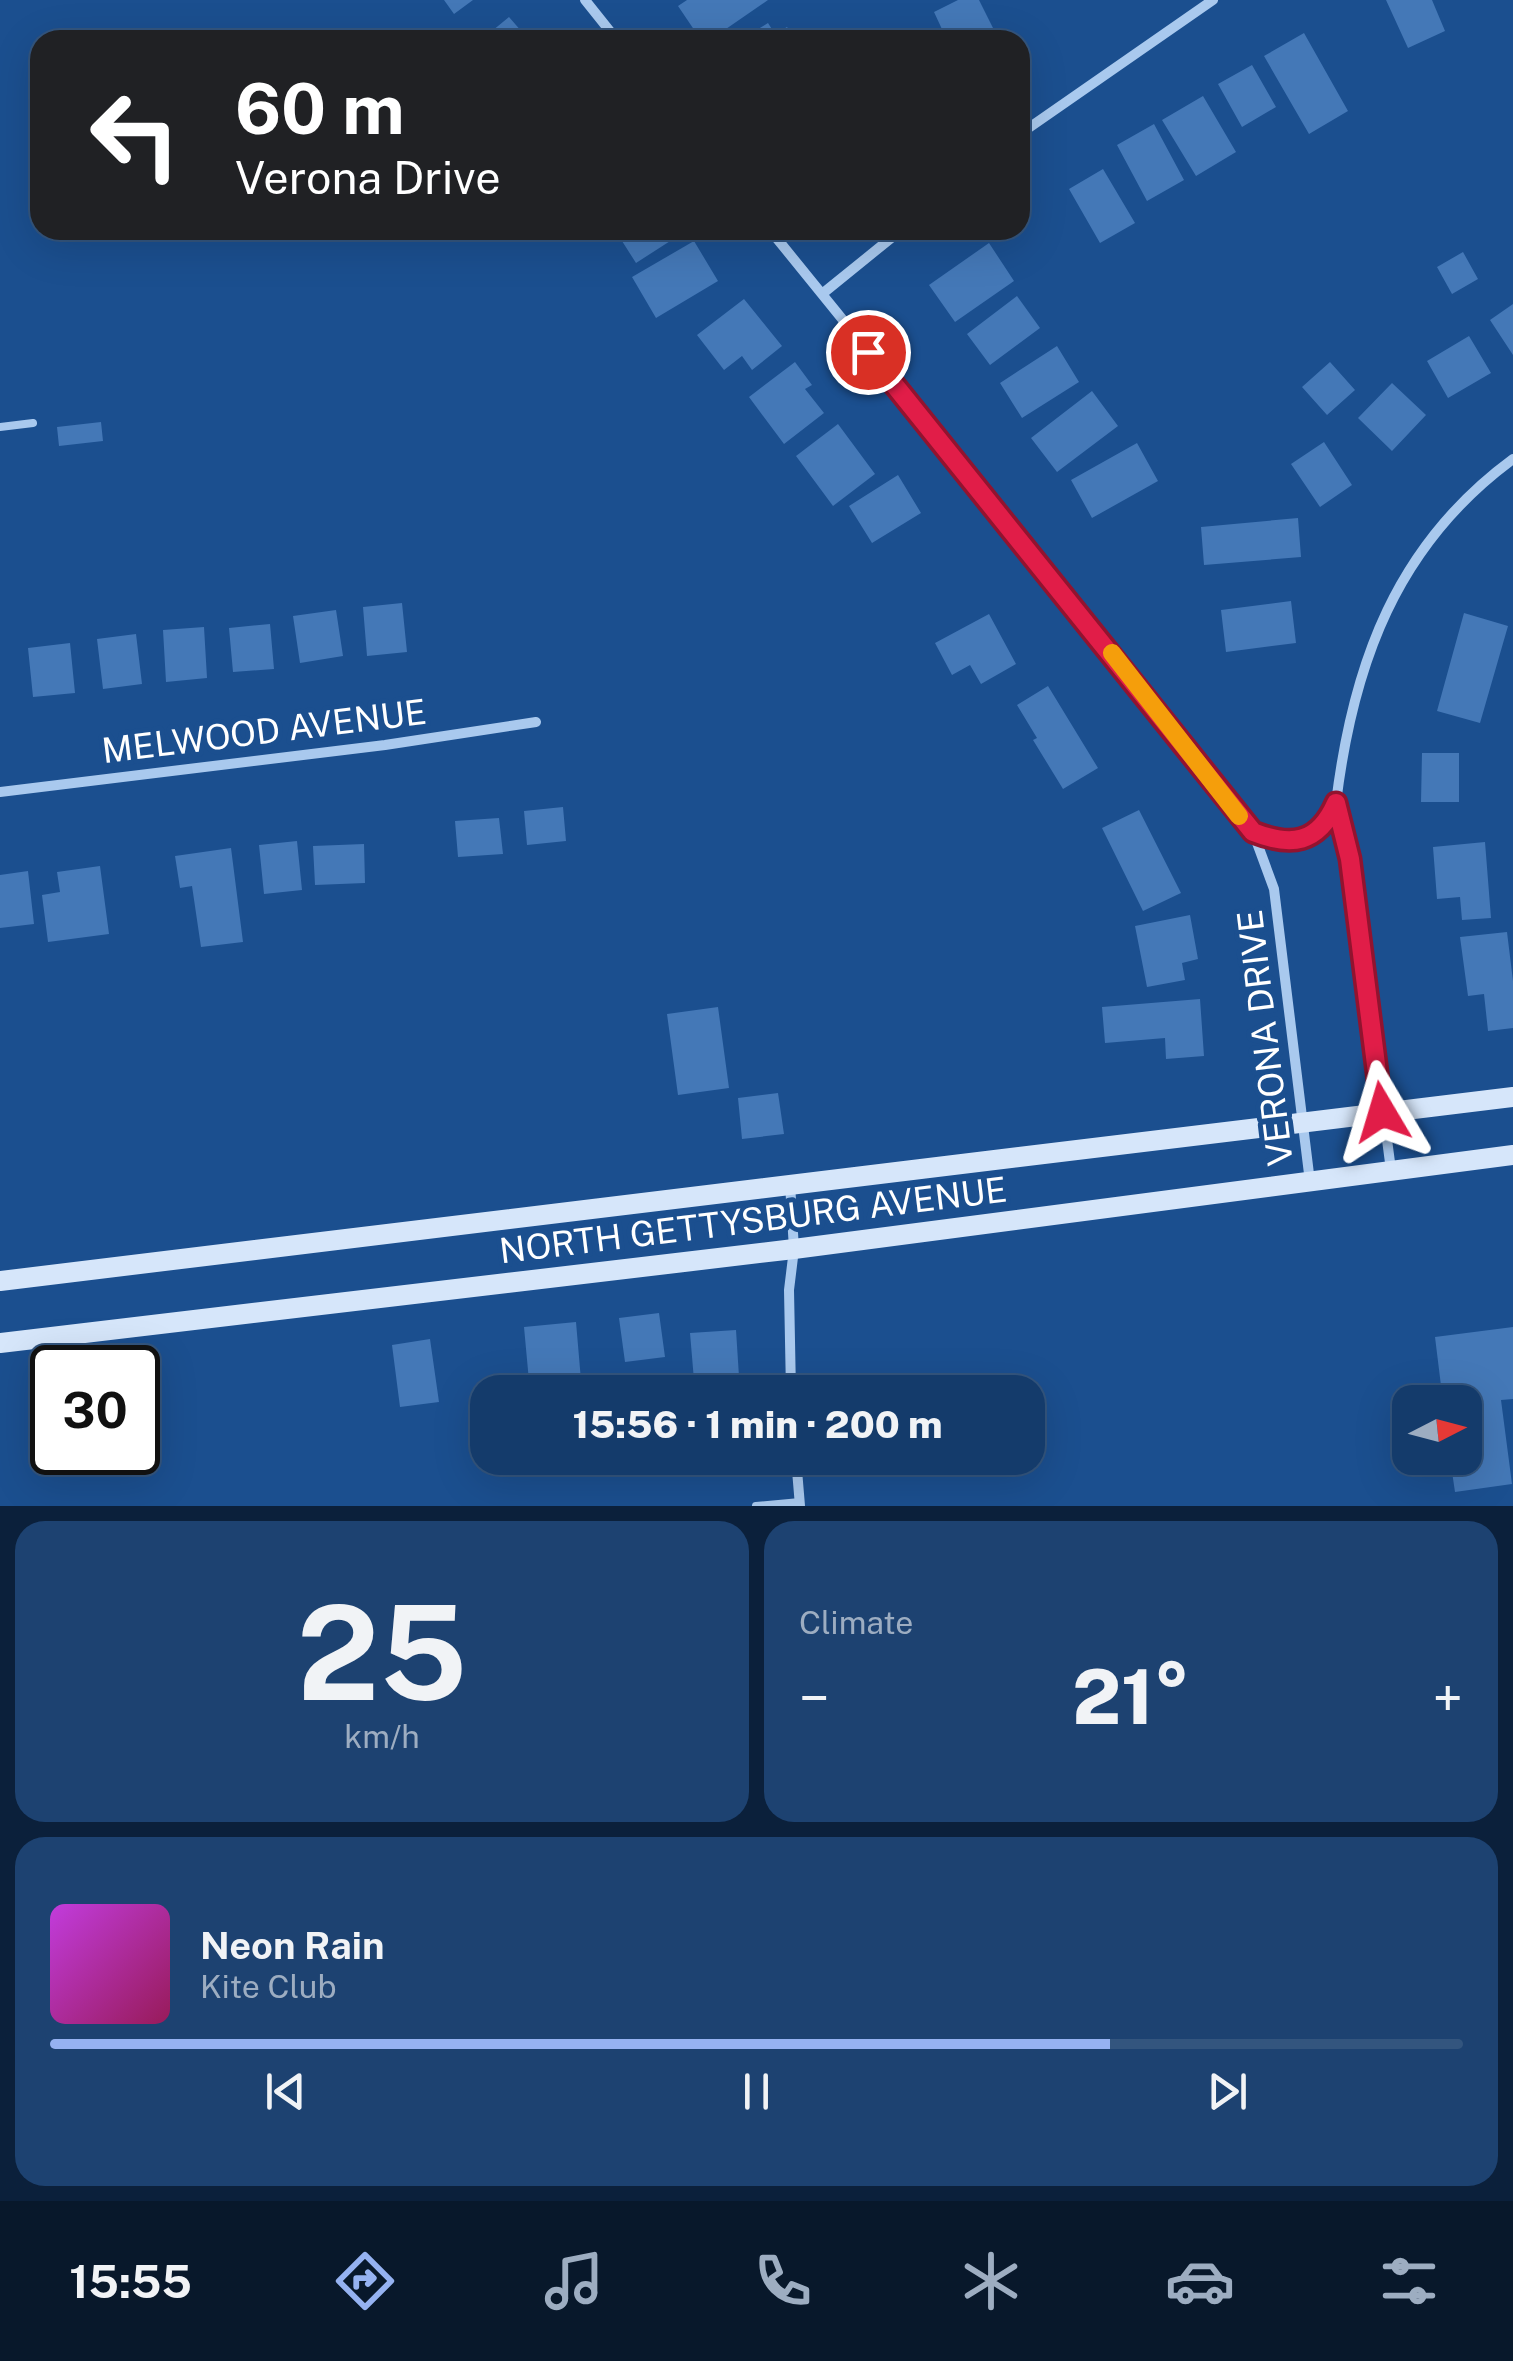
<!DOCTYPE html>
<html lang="en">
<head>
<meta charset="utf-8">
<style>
  :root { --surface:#143b6b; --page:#1d4271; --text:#f1f3f6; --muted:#9dadc1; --line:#33557e; --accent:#95b2f1 }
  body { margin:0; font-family:"Public Sans",sans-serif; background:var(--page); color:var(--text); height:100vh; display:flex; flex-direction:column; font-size:38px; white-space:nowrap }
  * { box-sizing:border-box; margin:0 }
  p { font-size:32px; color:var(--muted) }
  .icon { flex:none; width:55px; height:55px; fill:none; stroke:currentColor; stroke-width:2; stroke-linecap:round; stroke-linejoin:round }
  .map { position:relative; height:1506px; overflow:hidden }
  .panel { display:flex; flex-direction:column; gap:15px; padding:15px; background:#0b203b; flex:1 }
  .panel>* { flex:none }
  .hud { position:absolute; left:30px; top:30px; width:1000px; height:210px; border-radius:30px; box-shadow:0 10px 40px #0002,0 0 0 2px var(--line); background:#202124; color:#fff; overflow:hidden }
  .needle { width:65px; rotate:84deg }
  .controls { position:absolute; left:1392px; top:1385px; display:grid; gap:20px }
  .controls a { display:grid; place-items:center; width:90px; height:90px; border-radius:20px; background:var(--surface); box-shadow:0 10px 40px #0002,0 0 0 2px var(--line); font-size:50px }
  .speed { position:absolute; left:30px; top:1345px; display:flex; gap:20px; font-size:50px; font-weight:700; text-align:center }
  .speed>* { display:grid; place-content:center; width:130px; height:130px; border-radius:50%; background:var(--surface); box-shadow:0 10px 40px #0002,0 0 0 2px var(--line); line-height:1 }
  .speed .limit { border:5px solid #111; border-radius:15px; background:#fff; color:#111 }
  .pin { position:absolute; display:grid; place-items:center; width:85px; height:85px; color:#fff; margin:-42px; border:5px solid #fff; border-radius:50%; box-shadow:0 2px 10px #0007 }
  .me { position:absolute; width:110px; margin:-55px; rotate:353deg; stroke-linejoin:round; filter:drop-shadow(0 0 8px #0008) }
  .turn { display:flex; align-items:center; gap:35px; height:210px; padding:0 40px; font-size:45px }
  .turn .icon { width:130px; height:130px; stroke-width:2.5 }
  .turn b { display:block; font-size:70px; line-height:85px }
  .big { font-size:75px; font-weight:800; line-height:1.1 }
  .panel .tile { flex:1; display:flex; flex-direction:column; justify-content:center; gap:15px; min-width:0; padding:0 35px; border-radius:30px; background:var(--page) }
  .panel .dial { align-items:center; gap:0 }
  .dial b { font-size:130px; line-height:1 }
  .song { display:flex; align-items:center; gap:30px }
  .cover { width:120px; height:120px; border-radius:15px; background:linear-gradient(135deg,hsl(290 70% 55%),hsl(330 70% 35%)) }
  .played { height:10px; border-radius:5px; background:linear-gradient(90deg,var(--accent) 75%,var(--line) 75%) }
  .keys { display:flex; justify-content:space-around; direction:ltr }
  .heat { display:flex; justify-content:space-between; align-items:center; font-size:55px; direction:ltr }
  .panel .tiles { flex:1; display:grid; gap:15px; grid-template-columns:1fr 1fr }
  .tile:last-child { grid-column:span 2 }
  .trip { position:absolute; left:470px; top:1375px; width:575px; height:100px; border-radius:30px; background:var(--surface); box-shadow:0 10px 40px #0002,0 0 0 2px var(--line); font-weight:800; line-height:100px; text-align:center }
  .tab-bar { display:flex; height:160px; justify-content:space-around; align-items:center; background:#08182b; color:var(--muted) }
  .tab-bar .icon { width:70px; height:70px }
  .tab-bar .current { color:var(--accent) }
  .tab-bar b { font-size:45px; color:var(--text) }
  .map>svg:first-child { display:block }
  .building { fill:#4478b7 }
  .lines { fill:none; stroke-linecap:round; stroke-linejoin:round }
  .service { stroke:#a9c9ee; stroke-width:8 }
  .minor { stroke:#a9c9ee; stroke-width:10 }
  .secondary { stroke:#d6e6fa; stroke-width:20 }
  .route-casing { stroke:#92132f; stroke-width:25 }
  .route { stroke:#e11d48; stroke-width:18 }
  .slow { stroke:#f59e0b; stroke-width:18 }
  .labels { text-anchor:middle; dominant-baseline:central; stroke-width:10; stroke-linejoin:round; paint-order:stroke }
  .street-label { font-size:35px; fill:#fff; stroke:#1b4f8f }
</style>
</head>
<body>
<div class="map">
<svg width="1513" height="1506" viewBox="0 0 1513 1506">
  <rect width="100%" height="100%" fill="#1b4f8f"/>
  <path class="building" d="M444 0H473L454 14Z
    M687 0H768L710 40H701L678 6Z
    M958 0H979L999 40H947L934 12Z
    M1386 0H1432L1445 31 1408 48Z
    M509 17 529 40H481Z
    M768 23 775 34 787 27 796 40H740Z
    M1304 33 1348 111 1309 134 1264 56Z
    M1252 65 1276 107 1242 127 1218 84Z
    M1203 96 1236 152 1196 176 1162 120Z
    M1154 124 1184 180 1147 201 1117 145Z
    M1103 169 1135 223 1100 243 1069 189Z
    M615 230H674L678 236 636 263Z
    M694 241 718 281 656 318 632 277Z
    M989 243 1014 281 955 322 929 285Z
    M1463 252 1478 279 1452 294 1437 267Z
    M1017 296 1040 328 990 365 967 334Z
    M744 299 782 346 752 370 742 356 724 370 697 335Z
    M1513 304V355L1490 320Z
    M1469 336 1491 373 1448 398 1427 361Z
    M1057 346 1079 382 1022 418 1000 383Z
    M795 362 812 385 805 389 824 413 784 444 749 397Z
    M1330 362 1355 390 1327 415 1302 387Z
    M1392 383 1426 415 1392 451 1358 418Z
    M1092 391 1118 426 1057 472 1031 438Z
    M101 422 103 441 59 446 57 427Z
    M838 424 875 474 833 506 796 456Z
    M1324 442 1352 485 1320 507 1291 464Z
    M1137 443 1158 481 1092 518 1071 480Z
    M898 475 921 513 872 543 849 506Z
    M1298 518 1301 557 1204 565 1201 527Z
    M1291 601 1296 643 1226 652 1221 610Z
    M402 603 407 652 367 656 363 607Z
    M336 610 343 656 300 663 293 616Z
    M1464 613 1508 626 1480 723 1437 711Z
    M989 614 1016 664 981 684 970 665 952 675 935 643Z
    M270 624 274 669 233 672 229 628Z
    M204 627 207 678 166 682 163 630Z
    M136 634 142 684 103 689 97 639Z
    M70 643 75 693 33 697 28 648Z
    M1048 686 1098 768 1063 789 1033 740 1037 738 1017 705Z
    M1422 753H1459V802H1421Z
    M563 807 566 841 527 845 524 811Z
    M1139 810 1181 893 1143 911 1102 828Z
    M499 818 503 854 458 857 455 821Z
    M297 841 302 890 264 894 259 845Z
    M1485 842 1491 918 1462 920 1460 897 1437 899 1433 847Z
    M364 844 365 883 315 885 313 846Z
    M231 848 243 942 201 947 192 886 180 888 175 856Z
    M100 866 109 934 48 942 42 895 60 892 57 872Z
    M28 871 34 924 0 928V875Z
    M1190 915 1198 959 1182 963 1185 980 1147 987 1135 926Z
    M1507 932 1513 981V1028L1488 1031 1484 994 1468 996 1460 937Z
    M1200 999 1204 1056 1166 1059 1165 1038 1105 1043 1102 1007Z
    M718 1007 729 1088 678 1095 667 1014Z
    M778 1093 784 1134 742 1139 738 1098Z
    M659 1313 665 1357 625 1362 619 1318Z
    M576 1322 582 1392H530L524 1327Z
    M1513 1327V1399L1501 1400 1512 1484 1455 1492 1450 1458H1465V1402H1443L1435 1337Z
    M736 1330 740 1392H695L690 1333Z
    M430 1339 439 1402 400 1407 392 1345Z"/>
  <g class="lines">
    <path class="service" d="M0 427 33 423
      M756 1506 800 1502"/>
    <path class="minor" d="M585 0 617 40
      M1020 134 1213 0
      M770 230 1139 685 1243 823C1276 854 1318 843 1336 803 1353 664 1396 545 1513 459
      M822 294 901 230
      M0 792 385 745 536 722
      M1336 803 1350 859 1391 1170
      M1253 832 1274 889 1310 1182
      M790 1184 794 1249 789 1290 791 1392
      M796 1458 800 1506"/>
    <path class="secondary" d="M0 1281 1513 1097
      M0 1343 794 1249 1513 1155"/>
  </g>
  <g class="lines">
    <g class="route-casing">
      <path id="route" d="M868 352 1253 832C1291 847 1318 844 1336 803L1350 859 1382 1112"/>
    </g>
    <use href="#route" class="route"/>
    <path class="slow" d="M1112 653 1239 816"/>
  </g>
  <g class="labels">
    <g class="street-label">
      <text transform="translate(264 731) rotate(-7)">MELWOOD AVENUE</text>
      <text transform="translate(1265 1038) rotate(-97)">VERONA DRIVE</text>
      <text transform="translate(753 1220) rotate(-7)">NORTH GETTYSBURG AVENUE</text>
    </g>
  </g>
</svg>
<div class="controls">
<a><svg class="needle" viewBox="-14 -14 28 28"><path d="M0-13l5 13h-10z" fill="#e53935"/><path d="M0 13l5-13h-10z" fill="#9dadc1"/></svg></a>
</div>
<div class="speed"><div class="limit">30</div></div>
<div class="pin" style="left:868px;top:352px;background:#d93025"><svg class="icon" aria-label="arrive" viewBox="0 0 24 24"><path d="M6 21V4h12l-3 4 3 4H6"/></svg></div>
<svg class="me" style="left:1382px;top:1112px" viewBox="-20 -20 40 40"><path d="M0-17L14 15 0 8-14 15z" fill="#e11d48" stroke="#fff" stroke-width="4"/></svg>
<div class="trip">15:56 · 1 min · 200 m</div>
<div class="hud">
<div class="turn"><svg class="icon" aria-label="left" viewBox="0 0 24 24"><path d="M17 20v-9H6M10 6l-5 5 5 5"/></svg><div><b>60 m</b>Verona Drive</div></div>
</div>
</div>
<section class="panel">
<div class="tiles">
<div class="tile dial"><b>25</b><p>km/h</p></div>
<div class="tile"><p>Climate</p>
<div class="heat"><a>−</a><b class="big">21°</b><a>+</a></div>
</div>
<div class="tile">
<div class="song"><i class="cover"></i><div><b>Neon Rain</b><p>Kite Club</p></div></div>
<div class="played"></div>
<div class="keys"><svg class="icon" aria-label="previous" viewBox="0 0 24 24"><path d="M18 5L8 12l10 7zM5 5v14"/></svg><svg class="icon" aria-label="pause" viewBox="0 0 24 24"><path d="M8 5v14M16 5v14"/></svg><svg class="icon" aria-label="next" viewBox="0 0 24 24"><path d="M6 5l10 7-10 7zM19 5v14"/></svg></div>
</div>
</div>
</section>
<nav class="tab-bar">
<b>15:55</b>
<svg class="icon current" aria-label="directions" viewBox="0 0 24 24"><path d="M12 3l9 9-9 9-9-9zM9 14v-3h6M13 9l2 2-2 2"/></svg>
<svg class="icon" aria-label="music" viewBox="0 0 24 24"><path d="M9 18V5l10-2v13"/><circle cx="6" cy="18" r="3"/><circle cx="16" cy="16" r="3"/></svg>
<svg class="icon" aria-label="phone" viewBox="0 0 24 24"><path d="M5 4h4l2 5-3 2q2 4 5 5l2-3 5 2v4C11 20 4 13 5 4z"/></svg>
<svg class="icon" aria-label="climate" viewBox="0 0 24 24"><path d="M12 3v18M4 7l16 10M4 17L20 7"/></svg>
<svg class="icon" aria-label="car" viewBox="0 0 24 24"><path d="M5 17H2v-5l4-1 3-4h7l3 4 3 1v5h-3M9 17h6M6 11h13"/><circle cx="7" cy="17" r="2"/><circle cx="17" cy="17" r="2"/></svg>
<svg class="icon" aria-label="filters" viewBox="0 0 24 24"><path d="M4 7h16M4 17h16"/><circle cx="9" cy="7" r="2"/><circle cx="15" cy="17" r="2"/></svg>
</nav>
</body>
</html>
